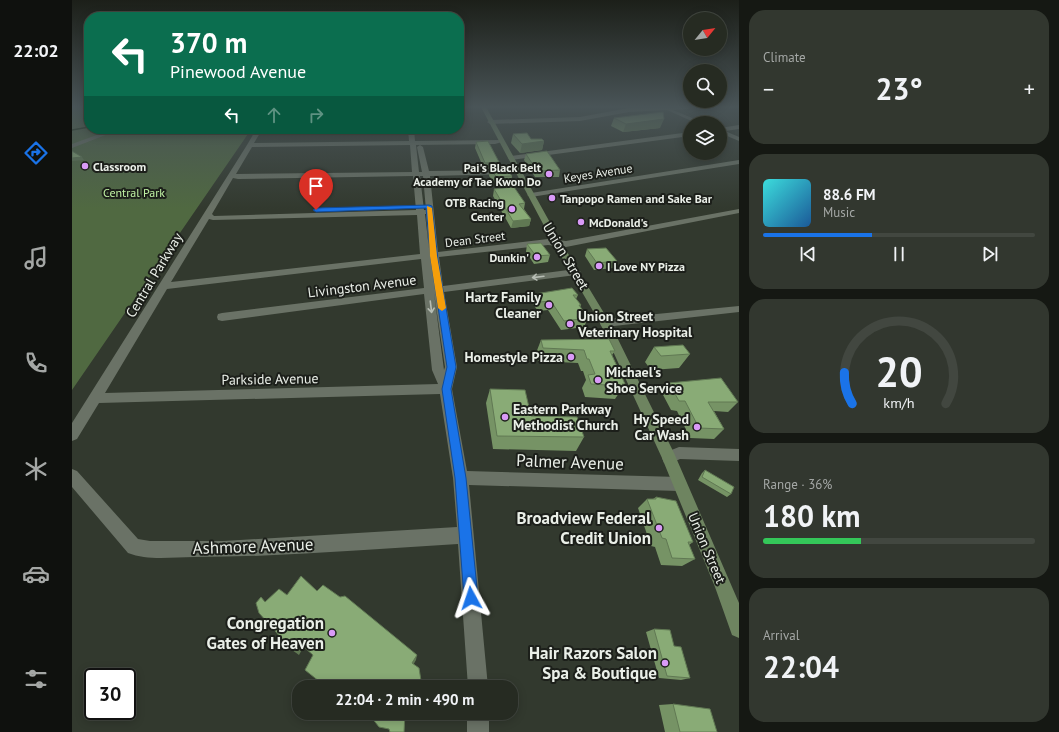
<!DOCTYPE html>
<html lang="en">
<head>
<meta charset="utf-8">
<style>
  :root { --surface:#262b22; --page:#32372f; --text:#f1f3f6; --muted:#a4a7a5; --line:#424740; --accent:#1a73e8 }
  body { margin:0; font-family:"PT Sans",sans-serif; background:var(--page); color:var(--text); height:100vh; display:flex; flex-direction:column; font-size:15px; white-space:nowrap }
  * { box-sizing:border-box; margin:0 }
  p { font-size:13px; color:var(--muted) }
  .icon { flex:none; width:22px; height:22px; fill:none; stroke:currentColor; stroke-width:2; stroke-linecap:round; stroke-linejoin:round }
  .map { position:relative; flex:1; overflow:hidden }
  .sheet { display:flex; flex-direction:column; gap:10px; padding:10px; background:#151813; width:320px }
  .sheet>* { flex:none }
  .top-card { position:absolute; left:12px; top:12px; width:380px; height:122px; border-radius:16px; box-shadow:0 2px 10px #0003,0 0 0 1px var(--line); background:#0b6e4f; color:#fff; overflow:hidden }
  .needle { width:26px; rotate:60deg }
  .fabs { position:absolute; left:611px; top:12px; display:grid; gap:8px }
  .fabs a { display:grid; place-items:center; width:44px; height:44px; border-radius:50%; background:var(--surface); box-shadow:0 2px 10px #0003,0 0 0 1px var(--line); font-size:20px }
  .speed { position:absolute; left:12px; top:668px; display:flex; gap:8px; font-size:20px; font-weight:700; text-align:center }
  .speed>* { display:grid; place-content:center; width:52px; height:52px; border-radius:50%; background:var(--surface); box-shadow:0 2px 10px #0003,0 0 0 1px var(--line); line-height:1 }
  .speed .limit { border:2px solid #111; border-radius:6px; background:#fff; color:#111 }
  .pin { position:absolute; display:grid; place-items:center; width:34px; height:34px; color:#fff; margin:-41px -17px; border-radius:50% 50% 50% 0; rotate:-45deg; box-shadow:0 0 4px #0007 }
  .pin .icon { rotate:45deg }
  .me { position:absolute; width:44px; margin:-22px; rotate:355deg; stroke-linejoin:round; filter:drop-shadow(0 0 3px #0008) }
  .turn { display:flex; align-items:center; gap:14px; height:84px; padding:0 20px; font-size:18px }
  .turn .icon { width:52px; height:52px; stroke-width:2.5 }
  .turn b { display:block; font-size:28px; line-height:34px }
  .lanes { display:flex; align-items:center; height:38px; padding:0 20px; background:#0003; justify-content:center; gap:20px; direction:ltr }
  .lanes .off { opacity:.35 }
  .big { font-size:30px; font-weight:700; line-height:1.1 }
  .sheet .card { flex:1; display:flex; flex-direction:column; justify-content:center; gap:6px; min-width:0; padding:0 14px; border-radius:16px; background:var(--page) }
  .sheet .dial { align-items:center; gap:0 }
  .dial svg { height:104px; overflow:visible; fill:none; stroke:var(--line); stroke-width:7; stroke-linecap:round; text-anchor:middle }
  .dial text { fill:var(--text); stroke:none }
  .song { display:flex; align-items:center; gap:12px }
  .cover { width:48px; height:48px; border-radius:6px; background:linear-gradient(135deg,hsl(180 70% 55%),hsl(210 70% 35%)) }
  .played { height:4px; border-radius:2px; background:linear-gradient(90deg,var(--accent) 40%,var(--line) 40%) }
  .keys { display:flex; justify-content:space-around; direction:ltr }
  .heat { display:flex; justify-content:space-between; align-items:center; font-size:22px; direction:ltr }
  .charge { height:6px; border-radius:3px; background:linear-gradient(90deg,#34c759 36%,var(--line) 0) }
  .trip { position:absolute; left:220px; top:680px; width:226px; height:40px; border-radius:16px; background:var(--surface); box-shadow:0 2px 10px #0003,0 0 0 1px var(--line); font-weight:700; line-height:40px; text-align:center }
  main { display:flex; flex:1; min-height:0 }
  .tab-bar { display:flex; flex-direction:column; width:72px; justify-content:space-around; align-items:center; background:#0f110e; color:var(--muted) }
  .tab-bar .icon { width:28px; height:28px }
  .tab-bar .selected { color:var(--accent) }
  .tab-bar b { font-size:18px; color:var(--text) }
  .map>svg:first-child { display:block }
  .green { fill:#506941 }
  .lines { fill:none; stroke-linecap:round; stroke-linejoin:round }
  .stream { stroke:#0c2200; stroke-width:1.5 }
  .minor { fill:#6a7266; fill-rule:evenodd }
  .secondary { fill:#6e8460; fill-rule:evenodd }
  .wall { fill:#769365 }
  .shaded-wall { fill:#607853 }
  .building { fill:#89ab76; stroke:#607853 }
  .oneway { stroke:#b7bdb4 }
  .route { fill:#1a73e8; stroke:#114b97 }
  .slow { fill:#f59e0b }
  .poi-dot { fill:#d99af7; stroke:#1c1f1a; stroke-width:1.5 }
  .labels { text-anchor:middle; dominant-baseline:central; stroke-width:4; stroke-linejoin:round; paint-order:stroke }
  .far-poi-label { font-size:12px; font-weight:bold; fill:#eaefe8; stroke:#1c1f1a; text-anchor:start }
  .far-street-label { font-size:12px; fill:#eaefe8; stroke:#1c1f1a }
  .far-park-label { font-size:12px; fill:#c0f2a4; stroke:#1c1f1a }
  .street-label { font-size:14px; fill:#eaefe8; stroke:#1c1f1a }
  .poi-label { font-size:14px; font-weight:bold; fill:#eaefe8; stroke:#1c1f1a; text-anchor:end }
  .near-street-label { font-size:17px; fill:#eaefe8; stroke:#1c1f1a }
  .near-poi-label { font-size:17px; font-weight:bold; fill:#eaefe8; stroke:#1c1f1a; text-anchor:end }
</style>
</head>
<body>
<main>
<nav class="tab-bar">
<b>22:02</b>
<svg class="icon selected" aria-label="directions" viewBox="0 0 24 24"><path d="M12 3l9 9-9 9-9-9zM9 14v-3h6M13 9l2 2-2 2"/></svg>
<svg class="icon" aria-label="music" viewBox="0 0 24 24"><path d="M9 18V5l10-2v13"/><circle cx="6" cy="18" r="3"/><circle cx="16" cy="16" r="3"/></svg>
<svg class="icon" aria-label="phone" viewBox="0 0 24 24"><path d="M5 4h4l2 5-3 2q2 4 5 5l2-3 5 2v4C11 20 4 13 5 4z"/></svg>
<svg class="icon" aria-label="climate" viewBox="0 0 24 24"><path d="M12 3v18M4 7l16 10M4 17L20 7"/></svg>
<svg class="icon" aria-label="car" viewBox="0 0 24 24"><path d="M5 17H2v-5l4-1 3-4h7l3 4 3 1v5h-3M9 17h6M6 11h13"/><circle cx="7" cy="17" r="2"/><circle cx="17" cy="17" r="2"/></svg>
<svg class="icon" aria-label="filters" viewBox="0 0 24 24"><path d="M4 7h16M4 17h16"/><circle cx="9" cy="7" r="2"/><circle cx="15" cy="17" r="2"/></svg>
</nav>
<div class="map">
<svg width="667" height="732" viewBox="0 0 667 732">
  <rect width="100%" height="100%" fill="#32392e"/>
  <path class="green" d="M0 107H17V129H166L178 131 0 390Z"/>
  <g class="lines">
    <path class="stream" d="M0 130 17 127"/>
    <path class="minor" d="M601 107H618L616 109 601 110 632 123H624L595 110 557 112 508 121 418 124 415 122 418 120 508 117 557 108Z
      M667 125V129L653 131 667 137V141L648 133V128Z
      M41 129H49L0 148V144Z
      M180 129H186L188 133 182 143 337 141 336 129H342L343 141 430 140V142L423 144 344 145 347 172H350L345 147 348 145 351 147 357 171 437 170 445 168 448 170 437 174 358 176 366 252 476 239 494 241 667 209V213L494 247 476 245 367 257 371 286 504 269 509 272 504 275 372 292 385 367 380 389 395 471 607 477 612 479 615 484 612 489 607 491 397 485 416 687H396L386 544C298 549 210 557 122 557 101 557 76 561 56 553L0 487V469L5 471 66 539 78 541H152L385 527 381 478 368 394 27 403 5 439 0 441V423L175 145 182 133ZM338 145 340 172 164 174 180 147ZM341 176 344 210 142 216 140 214 161 178 166 179ZM348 176H351L354 210H352ZM353 214H354L357 249ZM345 215 348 254 99 282 137 219 141 220ZM349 259 352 288 150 313 146 314 145 317 146 320 150 321 352 294 360 370 366 384 33 393 95 289ZM362 293 373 367 372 370Z
      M618 132V136L439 160 436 158 439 156Z
      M667 160V164L459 197 455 195 459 193Z
      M667 306V312L533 327 529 326 528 323 529 320 533 319Z
      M607 447 667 449V461L608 459 597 464 592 463 590 458 592 453Z
      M395 713H417V732H395Z"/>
    <path class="secondary" d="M409 107H414L486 237 538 323 602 453 667 603V638L660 635 643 587 590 458 528 323 478 237Z"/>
  </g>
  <path class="wall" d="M542 118 588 128 551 132 539 126Z
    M441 134 459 139 472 141 470 150 448 153 439 143Z
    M404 142 427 162 426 169H412L403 148Z
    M454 154 488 170 487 177H463L452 160Z
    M418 170 440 176 439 183 424 184 417 176Z
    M422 189 453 203 452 209 459 219 457 226 439 228 421 196Z
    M455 244 478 255 476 262 462 264 454 252Z
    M515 249 545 261 542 268 522 270 513 256Z
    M463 294 506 295 504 299 509 305 508 307 516 318 512 327 489 330 476 310 466 311 460 303Z
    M469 340 543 351 540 355 553 384 543 399 513 397 510 388 514 380 511 371H509L506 363 466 361 464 353Z
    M582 347 618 354 607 368 579 370 573 362Z
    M597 383 666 402 656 412 642 411 652 429 642 439 618 438 605 411 599 410 590 393Z
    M418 389 459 416 512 437 504 451 421 449 414 403Z
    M633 470 659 494 655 497 626 480 630 473Z
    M584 497 621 542 617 545 623 559 610 566 589 565 583 547 579 546 566 508 575 499H581Z
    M582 629 602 646 618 678 609 680 587 678 574 632Z
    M601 704 645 732H593L587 705Z"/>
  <path class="shaded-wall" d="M592 119 588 128 551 132 554 124Z
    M472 141 470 150 448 153 450 144Z
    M10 157 12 160 0 161V158Z
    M459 219 457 226 439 228 441 221Z
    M225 641 232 646 227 655 220 650Z
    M345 655 344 660 340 667V663Z"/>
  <path class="building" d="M591 112 592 119 554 124 542 118Z
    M455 133 459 139H470L472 141 450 144 441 134Z
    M416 141 427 162 413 163 404 142Z
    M0 151 10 157 0 158Z
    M475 151 488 170 465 171 454 154Z
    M434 169 440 176 425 177 418 170Z
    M442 187 453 203 447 204 459 219 441 221 422 189Z
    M469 243 478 255 464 256 455 244Z
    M534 248 545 261 525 263 515 249Z
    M500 288 506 295H501L509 305H507L516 318 492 321 479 301 468 302 463 294Z
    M537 339 543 351H538L553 384H550L551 386 519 384 516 375 523 374 517 359H515L512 350 471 348 469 340Z
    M611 345 618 354 589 356 582 347Z
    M649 378 666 402H636L652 429 627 428 613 401H607L597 383Z
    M418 389 453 390 459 416 505 417 512 437 425 436Z
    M633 470 662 487 659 494 630 477Z
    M584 497 604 501 621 542H616L623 559 600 558 594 539 590 538 575 499H584Z
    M229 576 245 591 251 585 268 597 273 596 345 655 340 663 347 668 350 687H248V682L233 670 241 655 225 641 220 650 187 613 184 603 189 597 193 602 207 589 215 595Z
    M582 629 598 630 602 646 609 647 618 678 595 676Z
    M601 704 638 709 645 732H608Z
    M296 713H333L332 732H318L317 729 307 727Z"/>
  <defs><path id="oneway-shaft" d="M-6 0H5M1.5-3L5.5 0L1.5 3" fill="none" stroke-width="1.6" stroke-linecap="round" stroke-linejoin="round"/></defs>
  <g class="oneway">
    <use href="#oneway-shaft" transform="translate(466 277) rotate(173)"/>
    <use href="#oneway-shaft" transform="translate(359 307) rotate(83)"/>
  </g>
  <linearGradient id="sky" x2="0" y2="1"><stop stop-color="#1c1f19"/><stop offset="0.51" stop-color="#495457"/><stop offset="1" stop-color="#495457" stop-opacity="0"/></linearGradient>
  <rect width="667" height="209" fill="url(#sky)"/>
  <path class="route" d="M357 205 360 206 366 260 384 367 379 389 394 478 406 598 404 603 399 605 394 603 392 598 383 478 370 389 375 367 359 260 354 208 244 212 241 210 244 208Z"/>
  <path class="slow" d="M355 206 360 208 365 256 374 308 370 311 366 308 358 256Z"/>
  <g class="poi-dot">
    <circle cx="13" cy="166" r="4"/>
    <circle cx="477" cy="174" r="4"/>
    <circle cx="480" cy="198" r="4"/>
    <circle cx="440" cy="209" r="4"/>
    <circle cx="509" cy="222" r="4"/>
    <circle cx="465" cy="257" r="4"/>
    <circle cx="527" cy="266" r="4"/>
    <circle cx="477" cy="305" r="4"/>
    <circle cx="498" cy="324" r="4"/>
    <circle cx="499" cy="357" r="4"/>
    <circle cx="526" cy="380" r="4"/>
    <circle cx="433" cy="417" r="4"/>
    <circle cx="625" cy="427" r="4"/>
    <circle cx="587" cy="528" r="4"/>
    <circle cx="260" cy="633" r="4"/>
    <circle cx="593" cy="663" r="4"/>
  </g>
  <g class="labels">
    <g class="far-poi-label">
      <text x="21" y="166">Classroom</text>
      <text x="469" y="167" text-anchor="end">Pai's Black Belt<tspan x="469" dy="14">Academy of Tae Kwon Do</tspan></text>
      <text x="488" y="198">Tanpopo Ramen and Sake Bar</text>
      <text x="432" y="202" text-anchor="end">OTB Racing<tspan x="432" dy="14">Center</tspan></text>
      <text x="517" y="222">McDonald's</text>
      <text x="457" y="257" text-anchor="end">Dunkin'</text>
      <text x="535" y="266">I Love NY Pizza</text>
    </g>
    <g class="far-street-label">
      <text transform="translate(526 173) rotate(-9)">Keyes Avenue</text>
      <text transform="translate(403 239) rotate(-7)">Dean Street</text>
    </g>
    <g class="far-park-label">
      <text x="62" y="192">Central Park</text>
    </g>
    <g class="street-label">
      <text transform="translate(494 256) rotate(59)">Union Street</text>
      <text transform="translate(82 275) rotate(-59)">Central Parkway</text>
      <text transform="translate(290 286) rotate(-7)">Livingston Avenue</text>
      <text transform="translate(198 379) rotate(-1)">Parkside Avenue</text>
      <text transform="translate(635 548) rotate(67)">Union Street</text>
    </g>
    <g class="poi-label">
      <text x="469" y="297">Hartz Family<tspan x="469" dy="16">Cleaner</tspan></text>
      <text x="506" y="316" text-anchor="start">Union Street<tspan x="506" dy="16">Veterinary Hospital</tspan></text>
      <text x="491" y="357">Homestyle Pizza</text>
      <text x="534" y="372" text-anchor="start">Michael's<tspan x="534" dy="16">Shoe Service</tspan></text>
      <text x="441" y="409" text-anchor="start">Eastern Parkway<tspan x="441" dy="16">Methodist Church</tspan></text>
      <text x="617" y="419">Hy Speed<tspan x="617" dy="16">Car Wash</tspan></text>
    </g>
    <g class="near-street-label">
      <text transform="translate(498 462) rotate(2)">Palmer Avenue</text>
      <text transform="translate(181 546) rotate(-2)">Ashmore Avenue</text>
    </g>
    <g class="near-poi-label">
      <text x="579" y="518">Broadview Federal<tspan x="579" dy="20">Credit Union</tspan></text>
      <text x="252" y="623">Congregation<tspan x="252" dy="20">Gates of Heaven</tspan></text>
      <text x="585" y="653">Hair Razors Salon<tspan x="585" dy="20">Spa &amp; Boutique</tspan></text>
    </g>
  </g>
</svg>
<div class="fabs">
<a><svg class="needle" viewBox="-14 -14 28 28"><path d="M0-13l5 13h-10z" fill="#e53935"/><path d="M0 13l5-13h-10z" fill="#a4a7a5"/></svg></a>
<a><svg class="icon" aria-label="search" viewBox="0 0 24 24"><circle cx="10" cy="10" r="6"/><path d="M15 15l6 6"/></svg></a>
<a><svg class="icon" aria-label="layers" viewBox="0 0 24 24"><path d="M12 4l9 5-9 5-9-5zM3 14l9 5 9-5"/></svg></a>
</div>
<div class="speed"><div class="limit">30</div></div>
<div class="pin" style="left:244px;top:210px;background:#d93025"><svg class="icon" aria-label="arrive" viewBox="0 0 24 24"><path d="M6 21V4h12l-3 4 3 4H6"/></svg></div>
<svg class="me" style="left:399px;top:598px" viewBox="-20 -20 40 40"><path d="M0-17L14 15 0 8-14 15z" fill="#1a73e8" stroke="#fff" stroke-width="4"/></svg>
<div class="trip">22:04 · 2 min · 490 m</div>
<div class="top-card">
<div class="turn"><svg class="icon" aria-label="left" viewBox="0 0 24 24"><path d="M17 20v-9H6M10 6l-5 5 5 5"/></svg><div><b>370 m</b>Pinewood Avenue</div></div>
<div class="lanes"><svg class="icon" aria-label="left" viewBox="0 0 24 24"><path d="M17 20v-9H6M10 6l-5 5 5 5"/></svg><svg class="icon off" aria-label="ahead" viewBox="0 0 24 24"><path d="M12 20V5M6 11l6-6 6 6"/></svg><svg class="icon off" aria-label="right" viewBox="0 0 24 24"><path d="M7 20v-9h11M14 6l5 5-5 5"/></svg></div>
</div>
</div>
<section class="sheet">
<div class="card"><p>Climate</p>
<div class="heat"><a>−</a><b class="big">23°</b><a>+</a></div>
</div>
<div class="card">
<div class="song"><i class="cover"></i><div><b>88.6 FM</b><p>Music</p></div></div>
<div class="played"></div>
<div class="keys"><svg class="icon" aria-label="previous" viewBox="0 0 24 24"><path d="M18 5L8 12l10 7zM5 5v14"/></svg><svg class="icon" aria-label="pause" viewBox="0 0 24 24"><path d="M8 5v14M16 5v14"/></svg><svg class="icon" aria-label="next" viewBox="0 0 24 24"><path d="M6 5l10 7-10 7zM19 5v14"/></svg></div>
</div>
<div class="card dial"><svg viewBox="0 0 100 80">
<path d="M14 69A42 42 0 1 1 86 69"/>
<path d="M14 69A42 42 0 0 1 8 45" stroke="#1a73e8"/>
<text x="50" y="56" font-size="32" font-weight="700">20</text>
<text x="50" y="72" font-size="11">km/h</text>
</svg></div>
<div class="card"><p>Range · 36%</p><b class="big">180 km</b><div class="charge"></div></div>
<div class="card"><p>Arrival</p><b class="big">22:04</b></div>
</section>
</main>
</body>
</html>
